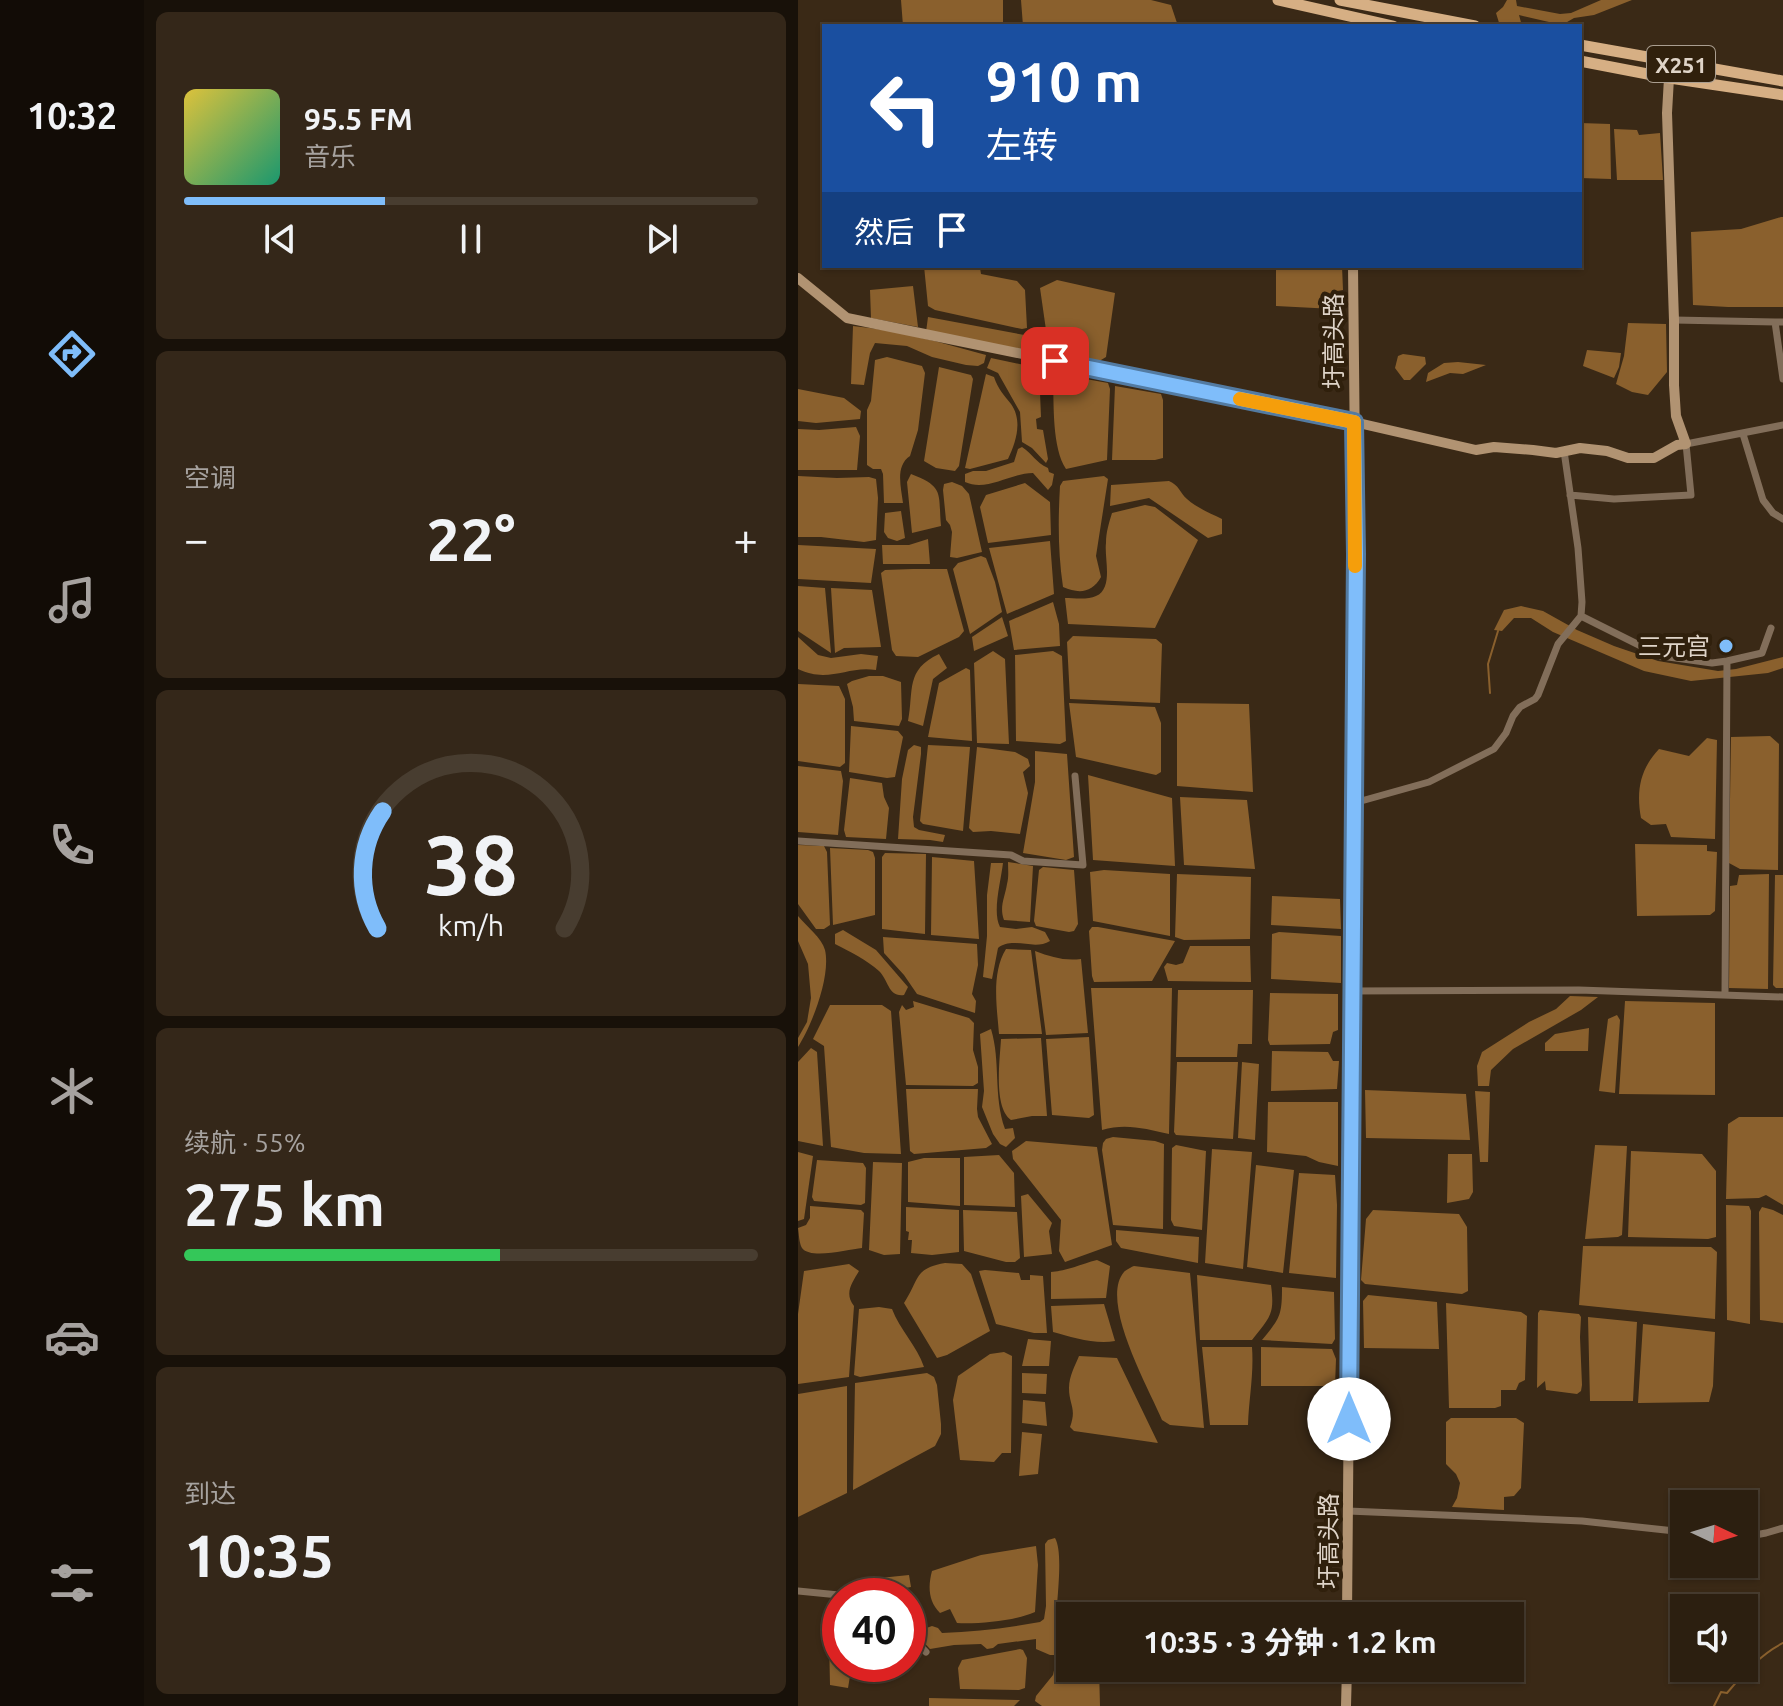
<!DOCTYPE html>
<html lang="zh">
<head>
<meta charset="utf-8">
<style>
  :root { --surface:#2c1f10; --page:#342719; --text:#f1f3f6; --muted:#a6a29f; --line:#483d30; --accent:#7fbdfa }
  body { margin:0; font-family:Ubuntu,"Noto Sans SC",sans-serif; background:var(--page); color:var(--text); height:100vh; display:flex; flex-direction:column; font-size:30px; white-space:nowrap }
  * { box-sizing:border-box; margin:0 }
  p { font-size:26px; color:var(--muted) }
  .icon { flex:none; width:44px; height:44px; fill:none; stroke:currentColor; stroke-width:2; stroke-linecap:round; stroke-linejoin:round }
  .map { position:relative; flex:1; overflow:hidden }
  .panel { display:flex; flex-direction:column; gap:12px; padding:12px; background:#181109; width:654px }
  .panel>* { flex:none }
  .banner { position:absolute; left:24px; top:24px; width:760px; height:244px; border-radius:0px; box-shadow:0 2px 6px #0004,0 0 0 2px var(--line); background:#1a4fa0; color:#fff; overflow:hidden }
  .needle { width:52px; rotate:94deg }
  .tools { position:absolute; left:872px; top:1490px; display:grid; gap:16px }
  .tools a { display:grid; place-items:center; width:88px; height:88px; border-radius:0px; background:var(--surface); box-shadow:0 2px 6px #0004,0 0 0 2px var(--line); font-size:40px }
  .speed { position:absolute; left:24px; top:1578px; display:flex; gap:16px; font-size:40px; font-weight:700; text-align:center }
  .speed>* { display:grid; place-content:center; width:104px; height:104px; border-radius:50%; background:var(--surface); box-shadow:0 2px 6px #0004,0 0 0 2px var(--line); line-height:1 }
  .speed .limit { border:12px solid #d22; background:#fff; color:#111 }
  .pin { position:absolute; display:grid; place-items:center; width:68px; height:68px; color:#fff; margin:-34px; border-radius:16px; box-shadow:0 4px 12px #0006 }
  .me { position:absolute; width:88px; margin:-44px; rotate:0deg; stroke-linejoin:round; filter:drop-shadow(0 0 6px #0008) }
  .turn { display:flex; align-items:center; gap:28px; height:168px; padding:0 32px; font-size:36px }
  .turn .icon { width:104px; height:104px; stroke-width:2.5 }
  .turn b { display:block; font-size:56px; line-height:68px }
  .then { display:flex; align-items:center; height:76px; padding:0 32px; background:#0003; gap:16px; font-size:30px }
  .big { font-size:60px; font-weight:700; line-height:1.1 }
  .panel .tile { flex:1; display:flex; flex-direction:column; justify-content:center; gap:12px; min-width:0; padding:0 28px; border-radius:12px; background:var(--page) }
  .panel .dial { align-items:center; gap:0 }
  .dial svg { height:208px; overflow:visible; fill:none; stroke:var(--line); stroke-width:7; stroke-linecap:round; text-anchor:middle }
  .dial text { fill:var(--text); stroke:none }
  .song { display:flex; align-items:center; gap:24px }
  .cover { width:96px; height:96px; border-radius:12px; background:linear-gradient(135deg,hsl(50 70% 55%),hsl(160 70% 35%)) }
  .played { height:8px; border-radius:4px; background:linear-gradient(90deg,var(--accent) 35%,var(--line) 35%) }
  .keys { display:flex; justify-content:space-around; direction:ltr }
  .heat { display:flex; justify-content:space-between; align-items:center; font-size:44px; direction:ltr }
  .charge { height:12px; border-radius:6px; background:linear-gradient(90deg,#34c759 55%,var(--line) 0) }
  .trip { position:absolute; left:258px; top:1602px; width:468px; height:80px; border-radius:0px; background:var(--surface); box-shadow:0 2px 6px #0004,0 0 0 2px var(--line); font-weight:700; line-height:80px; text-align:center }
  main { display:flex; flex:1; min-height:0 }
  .menu { display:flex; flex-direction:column; width:144px; justify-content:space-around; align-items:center; background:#120c06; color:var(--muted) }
  .menu .icon { width:56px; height:56px }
  .menu .on { color:var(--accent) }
  .menu b { font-size:36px; color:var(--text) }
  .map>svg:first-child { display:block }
  .water { fill:#8a602d }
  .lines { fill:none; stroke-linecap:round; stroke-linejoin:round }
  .stream { stroke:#8a602d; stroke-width:2 }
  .street { stroke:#826e5a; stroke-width:7 }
  .secondary { stroke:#b19372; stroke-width:10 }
  .primary { stroke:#d6af84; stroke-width:11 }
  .route-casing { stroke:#537ba2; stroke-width:20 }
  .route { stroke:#7fbdfa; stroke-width:14 }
  .slow { stroke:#f59e0b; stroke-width:14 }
  .poi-dot { fill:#7fbdfa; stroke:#30200c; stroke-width:3 }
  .labels { text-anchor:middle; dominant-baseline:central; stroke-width:8; stroke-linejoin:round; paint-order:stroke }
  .shield { fill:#30200c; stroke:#aa9e90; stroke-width:2 }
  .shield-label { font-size:22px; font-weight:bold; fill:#dfd4c8 }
  .street-label { font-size:24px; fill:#dfd4c8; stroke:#30200c }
  .poi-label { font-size:24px; fill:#dfd4c8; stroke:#30200c; text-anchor:end }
</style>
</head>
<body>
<main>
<nav class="menu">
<b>10:32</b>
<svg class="icon on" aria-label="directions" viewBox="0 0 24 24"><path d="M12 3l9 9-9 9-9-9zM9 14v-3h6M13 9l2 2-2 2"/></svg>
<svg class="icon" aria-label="music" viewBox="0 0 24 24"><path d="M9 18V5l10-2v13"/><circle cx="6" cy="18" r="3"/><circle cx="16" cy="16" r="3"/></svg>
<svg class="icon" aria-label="phone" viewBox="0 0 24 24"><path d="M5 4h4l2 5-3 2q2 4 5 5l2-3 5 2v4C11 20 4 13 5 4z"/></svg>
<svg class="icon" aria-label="climate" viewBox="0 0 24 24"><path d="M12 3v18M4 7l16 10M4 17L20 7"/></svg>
<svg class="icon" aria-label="car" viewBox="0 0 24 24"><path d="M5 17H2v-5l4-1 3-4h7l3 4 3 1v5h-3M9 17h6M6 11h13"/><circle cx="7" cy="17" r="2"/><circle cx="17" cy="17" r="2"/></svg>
<svg class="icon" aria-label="filters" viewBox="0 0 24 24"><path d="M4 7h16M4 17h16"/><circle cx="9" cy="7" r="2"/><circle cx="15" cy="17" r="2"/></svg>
</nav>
<section class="panel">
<div class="tile">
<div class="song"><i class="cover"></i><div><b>95.5 FM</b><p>音乐</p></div></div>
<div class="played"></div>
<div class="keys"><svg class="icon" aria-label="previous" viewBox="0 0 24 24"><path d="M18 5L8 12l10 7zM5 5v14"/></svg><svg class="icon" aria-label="pause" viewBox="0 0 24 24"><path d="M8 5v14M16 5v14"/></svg><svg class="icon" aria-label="next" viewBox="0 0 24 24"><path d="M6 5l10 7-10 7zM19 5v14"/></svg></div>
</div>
<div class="tile"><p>空调</p>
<div class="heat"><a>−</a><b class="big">22°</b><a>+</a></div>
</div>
<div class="tile dial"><svg viewBox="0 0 100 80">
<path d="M14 69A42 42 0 1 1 86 69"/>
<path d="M14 69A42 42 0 0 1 16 24" stroke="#7fbdfa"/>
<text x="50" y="56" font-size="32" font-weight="700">38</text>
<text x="50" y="72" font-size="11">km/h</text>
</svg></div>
<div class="tile"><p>续航 · 55%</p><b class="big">275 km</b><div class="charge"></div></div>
<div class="tile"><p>到达</p><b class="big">10:35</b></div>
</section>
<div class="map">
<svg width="985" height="1706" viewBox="0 0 985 1706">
  <rect width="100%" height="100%" fill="#3a2916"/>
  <path class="water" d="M103 0H205V23L200 26H105Z
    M223 0H353L373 5 380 26H225Z
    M709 0H718L719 6 762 14 773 13 803 0H834L796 15 776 18 764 25 721 15 724 26H702L698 13 705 7Z
    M782 123 812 124 813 179 782 178Z
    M816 129 839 130 841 135 862 133 865 180H819Z
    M983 217H985V307H930L895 305 893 232 943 229Z
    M126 266H176L182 268 183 274 219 281 227 290 229 328 224 329 137 310 130 306Z
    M478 266H544L545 290 539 291 536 309 478 306Z
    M259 280 317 293 308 357 298 363 251 351 242 288Z
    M115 286 120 327 73 318 72 290Z
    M130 317 232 336 235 351 231 353 128 332Z
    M830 323 868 324 869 372 850 395 834 392 818 384 826 356Z
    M55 326C100 330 144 343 188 355L186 363 180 366 168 365 134 357 109 346 77 343 72 353 66 385 53 384Z
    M789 350 823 353 821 367 816 378 785 366Z
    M605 354 627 357 628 364 612 380H606L597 368 600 356Z
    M89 357 124 366 127 373 120 430 112 456C97 466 103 487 105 503H86L85 474 83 469H75L69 465V410L73 401 77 360Z
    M193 358 241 368 243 417 238 419 239 429 245 430 250 459 248 463 234 448 224 442 222 412 200 373 189 368Z
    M660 362 688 365 665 374 652 373 628 382 630 373 646 363Z
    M141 367 173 375 175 379 161 466 157 471 138 468 126 461Z
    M188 374 196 377C200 389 206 395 213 404 225 421 218 442 210 459L172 469 167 468Z
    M260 374 310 383 312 389 309 460 268 469C254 448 256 405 255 381L256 376Z
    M317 386 363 394 365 400V458L357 460H314Z
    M0 389 46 398 63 411 62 419 18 423 0 421Z
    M58 427 62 436 59 470H0V429L21 430Z
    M224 447C235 454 237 462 250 468L251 472 256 474 254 485 250 490 235 473C212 473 189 492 167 482V474L175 471H188L216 462 220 449Z
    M113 474C147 487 140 493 143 526L114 533 109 482Z
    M0 476 39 478 71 477 78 479 80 498 78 540 66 542 23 537H0Z
    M306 476 310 479 298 556 303 577C294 593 281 594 265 587 260 553 260 520 262 486L265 481Z
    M371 481C381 485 382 493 389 499 399 508 412 513 424 519V534L410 538 351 498 312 506 313 485Z
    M154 482 164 486 171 494 184 552 159 558 152 557 154 532 152 525 148 520 145 490 146 484Z
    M227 483 252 502 253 535 190 543 182 507 188 495Z
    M347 505 357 507 400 540 357 628 270 624 267 598C276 598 290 600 298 596 316 588 306 558 308 543 308 532 311 523 314 513Z
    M103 511 107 538 99 541 90 538 86 532 87 513Z
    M130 539 132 564H85L84 545H111Z
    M252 541 256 594 209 614 191 548Z
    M0 545 78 549 73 583 0 579Z
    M183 556 188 558 197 582 204 612 172 634 155 569 160 563Z
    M115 569H149L166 631 161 637 120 657 98 656 94 650 83 573 87 570Z
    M0 586 27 588 33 653 0 631Z
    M33 588 74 590 83 647 46 648 37 653Z
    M255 602 261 624 262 646 216 650 211 621Z
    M723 606 745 611 779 630 816 646 860 661 920 671 938 669 985 657V668L970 673 893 681 846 671 755 632 733 618H716L704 631 696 630 706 610Z
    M204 617 210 636 176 651 174 637Z
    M275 636 358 639 364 644 362 703 272 699 269 642Z
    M0 637 20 655 33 658 63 654 80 656 78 670C50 665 31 684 0 669Z
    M195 651 207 659 211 744 179 743 176 663Z
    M255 651 264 656 268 741 262 744 218 741 217 655Z
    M141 654 149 668 135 679 125 726 110 721C116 690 107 670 141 654Z
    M168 668 172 670 174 741 130 737 141 683Z
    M71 676H85L103 682 104 719 101 726 56 721 55 707 49 684 54 681Z
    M0 684 41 686 47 699V763L42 767 0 761Z
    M271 703 357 707 363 723V772L358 775 278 757Z
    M379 703 451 704 455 792 379 786Z
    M53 726 100 731 105 737 97 777 89 778 51 772Z
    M972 736 981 744 980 870 942 869 931 863 933 737Z
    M909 738 919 740 917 839 873 837 868 824 853 825 843 818C838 791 842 769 861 749L891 756Z
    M116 745 123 747V754L115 817 116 827 121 830 147 835 145 842 132 840 100 839 104 779 110 750Z
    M130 745 172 747 165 831 125 824 122 821Z
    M179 747 217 752 230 759 232 766 225 772 230 793 222 834 193 831 175 832 171 828Z
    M237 751 269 754 276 857 268 860 225 853 237 782Z
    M0 766 43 771 45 781 40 835 0 832Z
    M290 775 374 798 377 866 295 860Z
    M52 778 84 783 86 797 91 808 88 839 48 837 46 830Z
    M382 797 449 800 457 869 386 865Z
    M837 844 909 845V851L919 852 917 911 912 915 839 916Z
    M0 845 26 846 29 852 32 925 26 929H18L0 904Z
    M32 848 70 850 75 852 77 858V915L35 925Z
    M87 853 128 854 127 934 84 929V857Z
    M134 857 176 861 181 939 133 935Z
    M210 862 235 866 232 922 206 920C201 907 207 897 209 884 211 877 210 869 210 862Z
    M193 863H205C203 881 194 912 202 927L218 929 234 927 247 932 252 941C236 951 215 936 200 948L194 979 185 977 189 936V895Z
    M245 867 276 870 280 924 276 931 271 932 238 926 236 921 241 870Z
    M306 870 372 874V936L295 921 292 872Z
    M379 874 453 877 452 939 386 940 377 937Z
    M971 874 970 989 931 988 932 886 939 885 941 875Z
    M977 875H985V988H978L975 985Z
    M474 896 542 899 543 929 473 925Z
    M0 916C8 926 24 938 27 950 33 976 14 1025 0 1047V1038L9 1022 13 998 10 964 0 941Z
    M294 927H300L377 941 354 981 296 982 294 976 291 931Z
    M45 930 78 950 110 987 106 995C90 997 91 981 81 971 69 960 51 951 37 944V934Z
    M481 932 543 936V983L473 979 474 934Z
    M85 937 179 944 180 965 174 994 178 1001 177 1013 119 994 106 975 86 953Z
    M392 946H452L453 982 370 981 366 967 369 963 378 965 385 963Z
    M208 949 233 950 244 1034H201C199 1008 193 973 208 949Z
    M237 951C253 957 266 961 283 959L290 1033 248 1035Z
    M293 988H374L371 1134C348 1129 328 1123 304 1130Z
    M380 990H455L454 1044H440L439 1057H378Z
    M472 993 540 994V1030L535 1032 532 1044 472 1045 470 1040Z
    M772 996 800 997 783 1010 715 1049 693 1070 691 1086H680L679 1066 684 1052 731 1022 758 1009Z
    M115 1001 171 1018 176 1023 175 1050 180 1067V1083L175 1086 108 1085 101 1012 104 1005 108 1010 116 1007Z
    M827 1001 917 1003V1095L821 1094Z
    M32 1005H84L93 1011 103 1154 66 1153 33 1147 26 1046 15 1039Z
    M819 1015 822 1020 817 1093 801 1091 810 1019Z
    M791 1028 790 1051H747V1043L757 1034Z
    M193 1029C203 1062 195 1095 207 1129L215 1128 217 1138 208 1147 202 1144 195 1134 184 1107 186 1091 182 1034Z
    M291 1037 296 1115 291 1118 254 1115 248 1039Z
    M243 1038 249 1116H234L213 1120C195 1107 202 1059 203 1039Z
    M13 1048 19 1052 25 1146 0 1141V1062Z
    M474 1051 530 1052 535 1061H541L539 1089 473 1091Z
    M379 1062H440L435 1139 378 1135 376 1132Z
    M444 1062 461 1064 457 1140 440 1138Z
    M108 1089H180L179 1109 180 1117 194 1144 188 1148 116 1154 112 1151Z
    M567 1090 668 1094 672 1140 568 1138Z
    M677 1091 692 1092 690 1162H682Z
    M470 1102H540V1166L521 1162 508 1156 469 1152Z
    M941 1117H985V1205L968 1195 961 1198 928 1199 930 1124Z
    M315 1137 357 1141 366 1144 365 1229 315 1225 304 1150 305 1143 308 1139Z
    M228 1141 299 1147 314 1245 267 1262 261 1251 263 1220 215 1159 214 1151Z
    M378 1145 408 1151 404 1230 376 1226 373 1220 374 1148Z
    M797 1145 829 1146 824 1235 820 1237 787 1239Z
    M414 1149 454 1152 445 1269 407 1263Z
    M833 1151 904 1154 918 1171V1237L910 1239 830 1237Z
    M0 1152 15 1156 6 1219 0 1221Z
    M650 1154H674L675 1192 671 1199 649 1203Z
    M201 1155 216 1173 217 1207 166 1205V1157Z
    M126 1158H162V1206L110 1202V1162Z
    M19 1160 65 1163 68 1168 67 1203 63 1205 16 1201 14 1197Z
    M75 1162 104 1163 102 1254 86 1255 71 1250Z
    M458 1165 496 1170 485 1273 449 1267Z
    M501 1173 537 1175 539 1205 538 1278 491 1273Z
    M230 1194 254 1223 251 1231 254 1254 226 1257 223 1196Z
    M928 1205 951 1206 953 1211 952 1324 929 1320Z
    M12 1206 63 1210 66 1213 64 1248C51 1249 13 1260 4 1248 1 1243 1 1234 0 1228L8 1225 12 1218Z
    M108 1207 161 1210V1252L134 1255 113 1253 114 1240H110L111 1232 108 1231Z
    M964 1207 975 1210 985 1215V1323L962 1320 961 1212Z
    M165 1210 219 1212 222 1258 217 1262H208L166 1251Z
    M575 1210 661 1214 669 1227 670 1291 664 1294 567 1284 563 1280 568 1219Z
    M318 1230 401 1237 400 1263 323 1248 318 1241Z
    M785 1246 913 1247 919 1252 917 1319 781 1305Z
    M299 1260 312 1266 308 1298 253 1299V1272C269 1271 283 1264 299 1260Z
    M147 1263 164 1264 173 1274 192 1331 149 1355 139 1358 106 1303C122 1279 115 1269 147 1263Z
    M51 1264 61 1271C54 1283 46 1293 56 1306L51 1377 0 1384V1314L6 1271Z
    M336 1266 392 1273 406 1428 372 1425 364 1420C351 1389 301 1301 326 1272 326 1271 335 1266 336 1266Z
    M187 1270 221 1273 223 1280H232V1275L245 1276 249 1333H236L198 1324 181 1271Z
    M399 1275 473 1285C477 1315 472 1317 454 1340H402Z
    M484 1287 536 1292 537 1339 534 1344 464 1340C482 1318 484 1316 484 1287Z
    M570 1295 639 1302 641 1349 566 1348 565 1301Z
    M648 1303 723 1312 729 1316 727 1380 721 1383 718 1390H703V1406L697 1408H651Z
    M306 1304 317 1341C298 1345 273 1337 255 1332L253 1306Z
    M81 1307 94 1309C102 1330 119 1346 126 1367L62 1377 56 1375 61 1309Z
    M742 1310 781 1314 783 1317 782 1337 784 1385 783 1391 779 1394 748 1390 747 1381 739 1388 740 1313Z
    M790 1317 839 1322 835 1401H792Z
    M845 1324 917 1332 915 1386 911 1402 840 1403Z
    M230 1339 253 1341 251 1366H224Z
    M404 1347H454C456 1374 451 1398 450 1425H412Z
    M463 1347 534 1349 538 1359 537 1386H463Z
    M206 1352 214 1356 213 1453H204L196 1462 162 1460 155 1400 160 1376 192 1354Z
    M281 1356 319 1358 360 1443 276 1431 272 1427C279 1408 271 1405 271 1388 271 1376 277 1366 281 1356Z
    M129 1373 136 1377 139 1385 143 1424V1434L137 1446 55 1490 57 1383Z
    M224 1373 249 1374 248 1394 224 1393Z
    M49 1386V1493L0 1517V1394Z
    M225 1400 247 1402 249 1426 224 1423Z
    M653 1418H718L726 1423 723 1488 716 1496 706 1497V1510L654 1507 659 1498 662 1483 658 1474 648 1464V1422Z
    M224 1432 244 1434 240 1474 221 1476Z
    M257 1538C266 1553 258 1604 258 1624L260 1632 265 1637 272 1638V1655H252L238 1649V1639L200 1644 195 1648 189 1649 183 1644 156 1645 132 1649 120 1636V1631L134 1626 140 1628 144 1633C177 1632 209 1628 242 1622L246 1619 248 1606 247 1544 250 1540Z
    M238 1546 240 1565 237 1612C216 1621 182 1624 159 1623L152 1609 142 1613C130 1601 130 1586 134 1571L183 1555Z
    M111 1575 113 1587 79 1593 78 1588 82 1578Z
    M31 1638 42 1640V1664H54L50 1688 32 1685Z
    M222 1649 225 1650 229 1658 227 1688 221 1690 162 1689 160 1668 164 1660Z
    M272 1660V1668H301L302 1706H244L237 1701 238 1696 255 1675 258 1661Z
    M131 1698 222 1700 216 1706H131Z"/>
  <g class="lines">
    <path class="stream" d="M692 693 690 664 700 631
      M916 1706 923 1692 929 1693C945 1674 963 1654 985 1643"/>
    <path class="street" d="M876 320 977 322
      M985 322H977L985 379
      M945 434 965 500 975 513 985 519
      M772 495 816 499 893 495 888 444 985 425
      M783 616 863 656 914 663 929 661 964 653 973 628
      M556 803 631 782 696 749 708 733 715 716 722 707 737 699 740 695 760 644 783 616 784 602 780 548 766 451
      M0 841 213 855 225 861 285 865 277 776
      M554 991 781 990 985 997
      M927 995 929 661
      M550 1511 784 1521 886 1532
      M946 1537 968 1533 985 1528
      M0 1591 51 1596
      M110 1633 128 1652"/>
    <path class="secondary" d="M0 278 49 318 556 422 678 450 696 447 735 450 758 453 782 448 809 451 830 458H856L879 445 888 444 878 416 876 385V320L869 113 871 78
      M549 1616 558 554 555 266
      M548 1706 549 1668"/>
    <path class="primary" d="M480 0 595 26
      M542 0 677 26
      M782 45 985 81
      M782 61 865 77 985 95"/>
  </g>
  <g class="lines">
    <g class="route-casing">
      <path id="route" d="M257 361 556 422 558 554 551 1419"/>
    </g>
    <use href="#route" class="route"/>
    <path class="slow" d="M442 399 556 422 557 566"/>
  </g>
  <circle class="poi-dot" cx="928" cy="646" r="8"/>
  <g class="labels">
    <rect class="shield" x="849" y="46" width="68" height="36" rx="6"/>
    <g class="shield-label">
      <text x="883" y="64">X251</text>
    </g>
    <g class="street-label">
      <text transform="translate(535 341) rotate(-90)">圩高头路</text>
      <text transform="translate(530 1541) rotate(-90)">圩高头路</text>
    </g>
    <g class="poi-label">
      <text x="912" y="646">三元宫</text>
    </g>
  </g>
</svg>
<div class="tools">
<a><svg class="needle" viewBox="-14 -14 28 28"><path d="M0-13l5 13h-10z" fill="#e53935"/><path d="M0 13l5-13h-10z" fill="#a6a29f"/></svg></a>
<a><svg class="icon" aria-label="sound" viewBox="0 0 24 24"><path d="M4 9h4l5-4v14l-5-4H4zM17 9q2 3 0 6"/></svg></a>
</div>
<div class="speed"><div class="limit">40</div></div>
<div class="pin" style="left:257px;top:361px;background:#d93025"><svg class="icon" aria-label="arrive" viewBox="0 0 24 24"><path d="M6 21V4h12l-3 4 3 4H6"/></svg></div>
<svg class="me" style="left:551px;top:1419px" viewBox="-20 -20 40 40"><circle r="19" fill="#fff"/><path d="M0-13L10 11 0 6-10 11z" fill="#7fbdfa"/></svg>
<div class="trip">10:35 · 3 分钟 · 1.2 km</div>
<div class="banner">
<div class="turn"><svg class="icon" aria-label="left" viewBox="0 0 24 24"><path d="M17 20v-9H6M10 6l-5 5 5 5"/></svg><div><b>910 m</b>左转</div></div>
<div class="then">然后<svg class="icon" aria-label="arrive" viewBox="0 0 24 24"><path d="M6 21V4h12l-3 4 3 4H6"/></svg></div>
</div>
</div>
</main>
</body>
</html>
